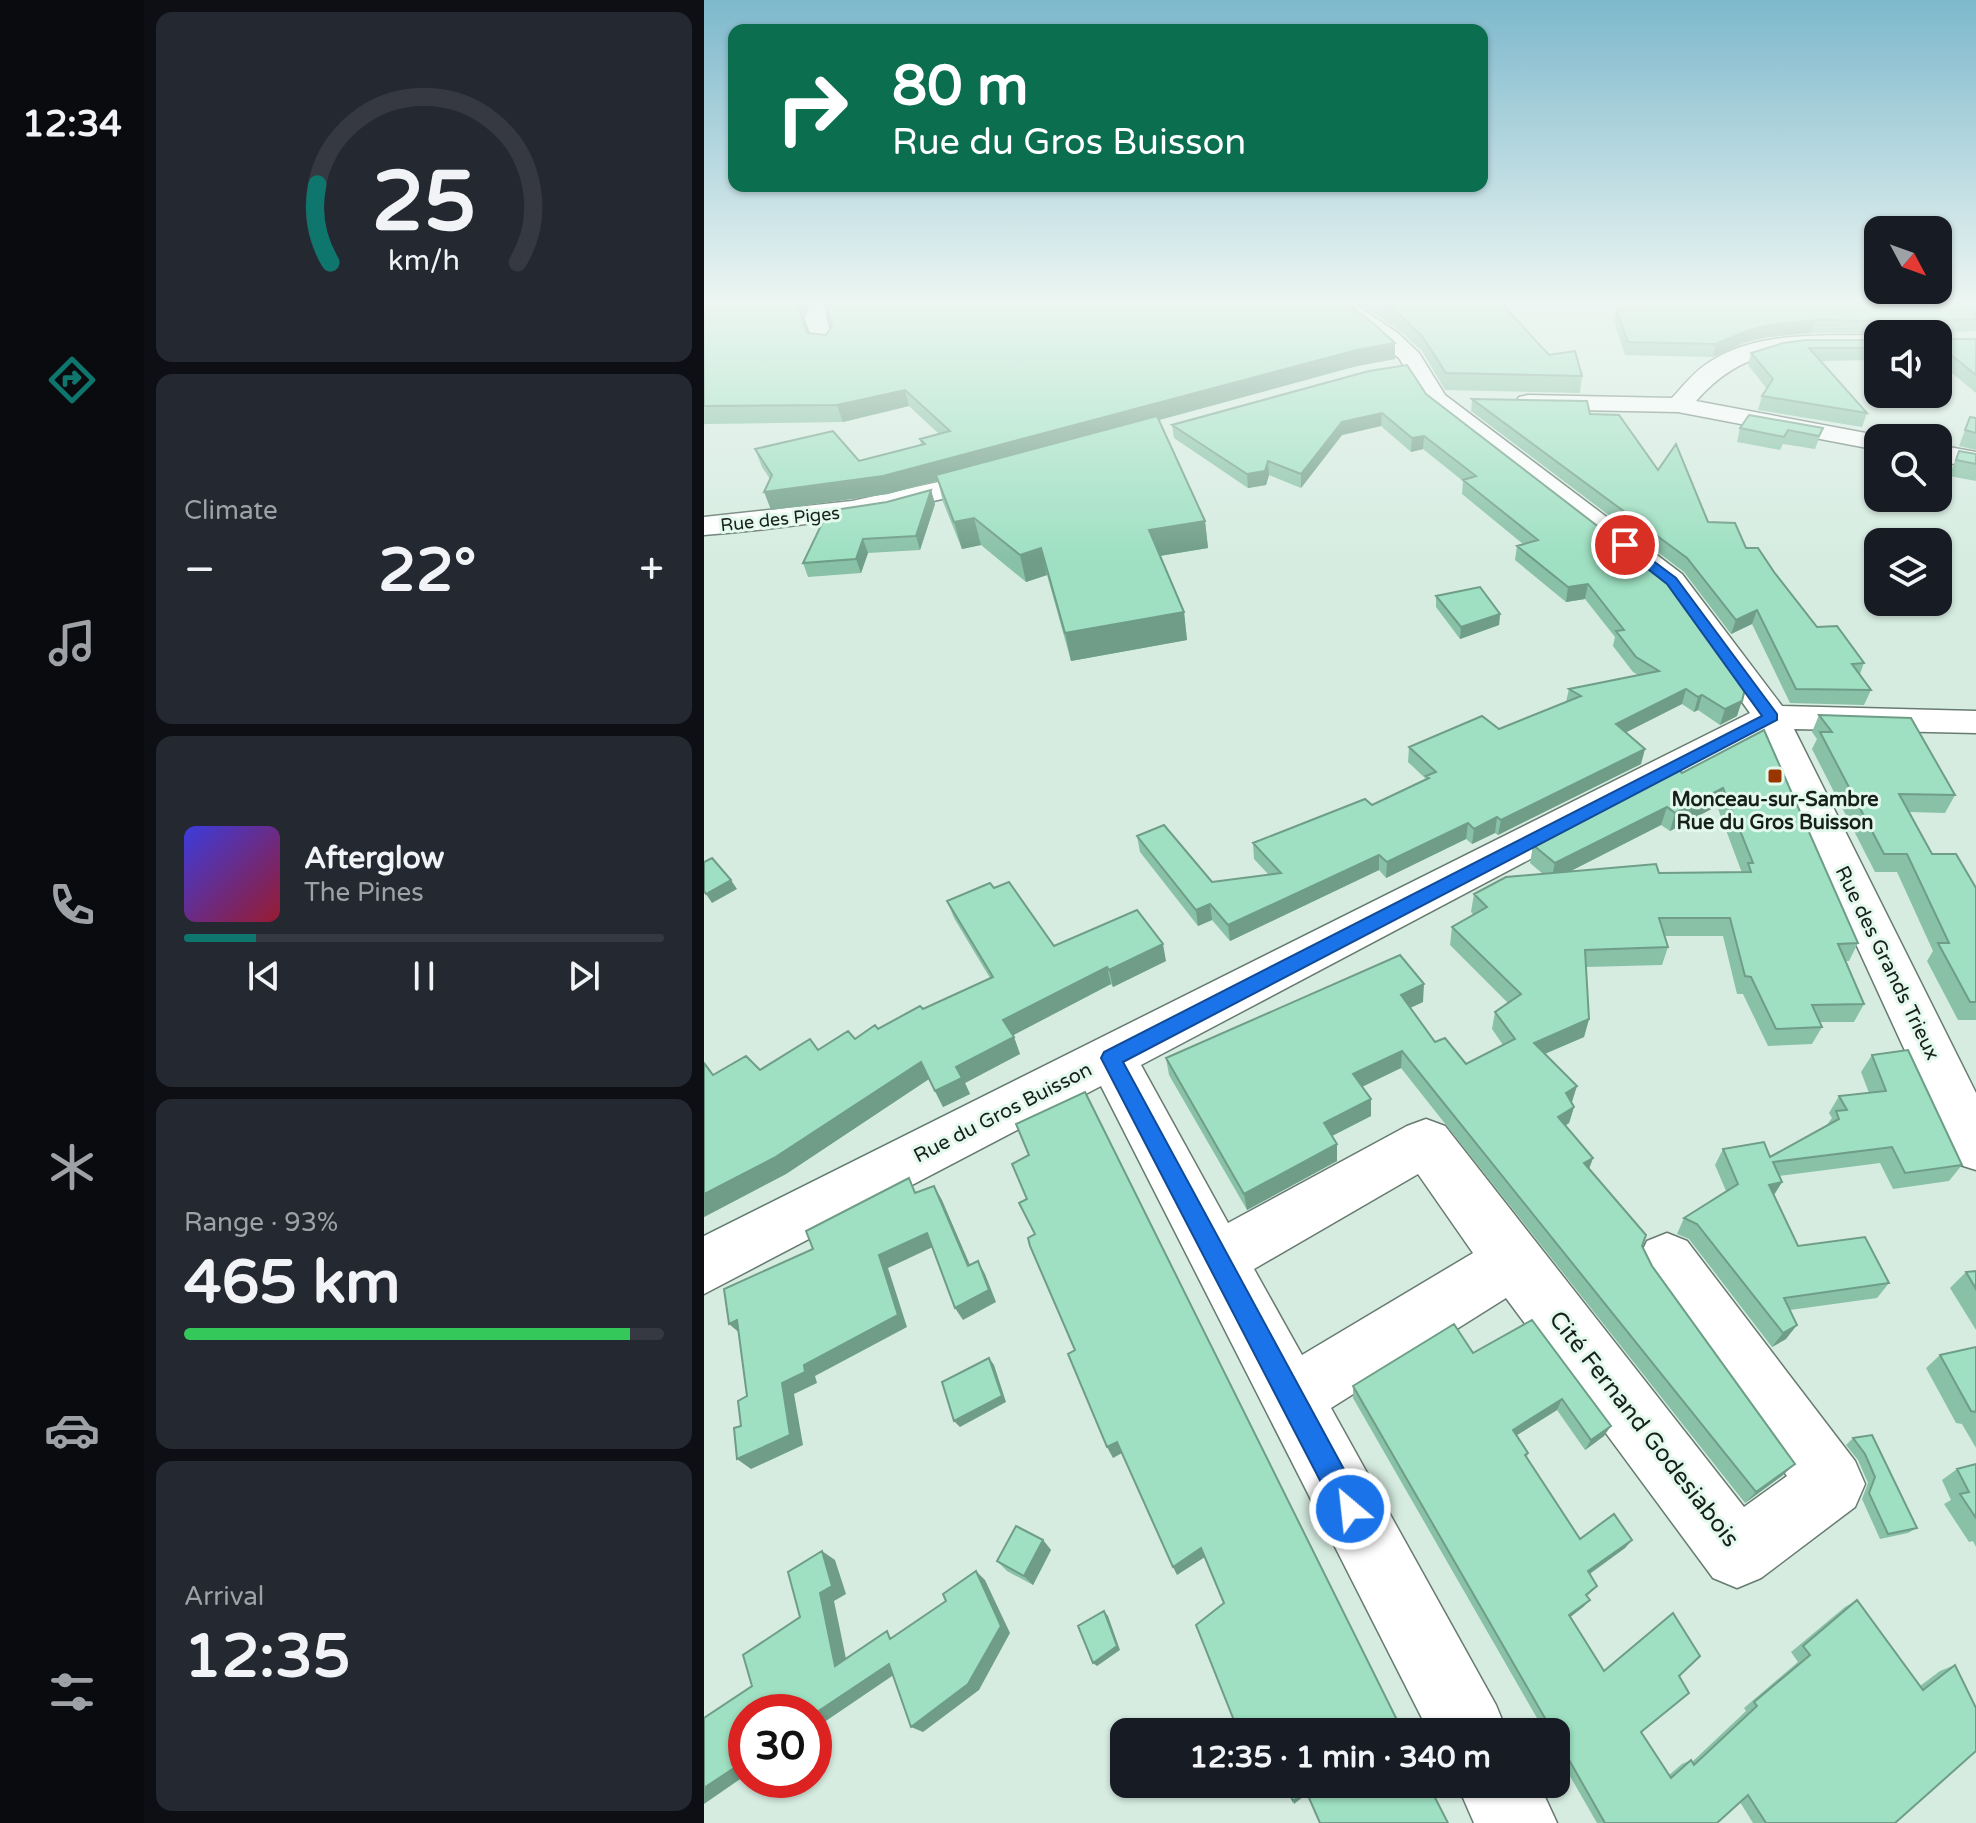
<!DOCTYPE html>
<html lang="en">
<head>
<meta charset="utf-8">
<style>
  :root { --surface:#171b24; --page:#242831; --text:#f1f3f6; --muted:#9ea1a6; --line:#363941; --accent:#0f766e }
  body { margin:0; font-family:"Varela Round",sans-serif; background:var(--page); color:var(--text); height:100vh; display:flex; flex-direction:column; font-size:30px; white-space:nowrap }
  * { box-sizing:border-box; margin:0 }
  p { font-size:26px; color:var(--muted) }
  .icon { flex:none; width:44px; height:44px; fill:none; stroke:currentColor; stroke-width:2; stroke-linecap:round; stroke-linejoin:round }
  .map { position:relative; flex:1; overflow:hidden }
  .sheet { display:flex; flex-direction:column; gap:12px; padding:12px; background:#0d0f14; width:560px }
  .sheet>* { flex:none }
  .guide { position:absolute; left:24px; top:24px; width:760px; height:168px; border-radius:16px; box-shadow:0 2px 6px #0004; background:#0b6e4f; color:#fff; overflow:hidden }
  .needle { width:52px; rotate:131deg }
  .buttons { position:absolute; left:1160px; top:216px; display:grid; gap:16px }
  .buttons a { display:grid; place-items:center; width:88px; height:88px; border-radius:16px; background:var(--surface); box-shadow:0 2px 6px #0004; font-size:40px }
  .speed { position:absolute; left:24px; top:1694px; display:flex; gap:16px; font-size:40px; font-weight:700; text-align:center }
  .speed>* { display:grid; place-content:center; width:104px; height:104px; border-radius:50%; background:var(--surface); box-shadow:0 2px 6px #0004; line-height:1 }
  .speed .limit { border:12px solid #d22; background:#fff; color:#111 }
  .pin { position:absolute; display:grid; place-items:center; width:68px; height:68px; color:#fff; margin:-34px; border:4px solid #fff; border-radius:50%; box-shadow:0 2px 8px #0007 }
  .me { position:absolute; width:88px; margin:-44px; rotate:332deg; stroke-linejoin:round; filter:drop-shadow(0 0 6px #0008) }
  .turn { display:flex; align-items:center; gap:28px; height:168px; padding:0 32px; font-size:36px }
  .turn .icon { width:104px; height:104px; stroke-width:2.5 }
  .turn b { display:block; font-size:56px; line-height:68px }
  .big { font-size:60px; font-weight:700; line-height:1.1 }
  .sheet .card { flex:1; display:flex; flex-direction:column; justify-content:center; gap:12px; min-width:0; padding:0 28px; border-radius:16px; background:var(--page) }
  .sheet .dial { align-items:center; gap:0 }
  .dial svg { height:208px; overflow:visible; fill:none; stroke:var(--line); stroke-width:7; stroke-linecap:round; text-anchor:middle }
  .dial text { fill:var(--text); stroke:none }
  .song { display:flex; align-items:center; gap:24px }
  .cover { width:96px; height:96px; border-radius:12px; background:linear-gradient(135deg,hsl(240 70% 55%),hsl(350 70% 35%)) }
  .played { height:8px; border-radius:4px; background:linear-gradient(90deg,var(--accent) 15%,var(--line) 15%) }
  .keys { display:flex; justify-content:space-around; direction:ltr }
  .heat { display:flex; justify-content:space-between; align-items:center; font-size:44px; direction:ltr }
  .charge { height:12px; border-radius:6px; background:linear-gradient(90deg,#34c759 93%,var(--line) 0) }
  .trip { position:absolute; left:406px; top:1718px; width:460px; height:80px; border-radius:16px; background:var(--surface); box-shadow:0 2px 6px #0004; font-weight:700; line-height:80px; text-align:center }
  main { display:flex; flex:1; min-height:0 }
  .dock { display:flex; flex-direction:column; width:144px; justify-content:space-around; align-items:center; background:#090b0e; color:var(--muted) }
  .dock .icon { width:56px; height:56px }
  .dock .selected { color:var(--accent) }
  .dock b { font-size:36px; color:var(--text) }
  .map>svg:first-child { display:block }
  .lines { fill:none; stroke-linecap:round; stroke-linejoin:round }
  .minor-casing { stroke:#677b71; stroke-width:3 }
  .minor { fill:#fff; fill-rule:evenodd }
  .wall { fill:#88c1a6; fill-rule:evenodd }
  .shaded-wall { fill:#6f9d87 }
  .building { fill:#9ee0c1; stroke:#6f9d87; stroke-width:2 }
  .route { fill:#1a73e8; stroke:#114b97; stroke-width:2 }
  .poi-dot { fill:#993600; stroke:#e3f9ee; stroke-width:3 }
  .labels { text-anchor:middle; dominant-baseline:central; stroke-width:6; stroke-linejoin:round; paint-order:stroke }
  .far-street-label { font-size:18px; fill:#18201c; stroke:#e3f9ee }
  .poi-label { font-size:20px; font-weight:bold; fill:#18201c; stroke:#e3f9ee }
  .street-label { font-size:20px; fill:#18201c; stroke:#e3f9ee }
  .near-street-label { font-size:24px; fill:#18201c; stroke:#e3f9ee }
</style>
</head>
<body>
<main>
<nav class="dock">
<b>12:34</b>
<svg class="icon selected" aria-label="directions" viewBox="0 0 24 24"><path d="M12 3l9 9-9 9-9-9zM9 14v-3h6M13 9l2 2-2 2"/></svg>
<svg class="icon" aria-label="music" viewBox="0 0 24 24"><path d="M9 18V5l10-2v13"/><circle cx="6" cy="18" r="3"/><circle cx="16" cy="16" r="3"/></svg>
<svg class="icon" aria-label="phone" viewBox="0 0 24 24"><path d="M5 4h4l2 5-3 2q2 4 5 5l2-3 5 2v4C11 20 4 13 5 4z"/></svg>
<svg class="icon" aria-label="climate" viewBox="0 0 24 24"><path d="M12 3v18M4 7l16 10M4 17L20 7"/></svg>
<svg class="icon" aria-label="car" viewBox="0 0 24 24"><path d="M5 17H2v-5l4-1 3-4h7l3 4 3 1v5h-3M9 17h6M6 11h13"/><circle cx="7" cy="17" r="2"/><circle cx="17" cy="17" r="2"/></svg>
<svg class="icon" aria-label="filters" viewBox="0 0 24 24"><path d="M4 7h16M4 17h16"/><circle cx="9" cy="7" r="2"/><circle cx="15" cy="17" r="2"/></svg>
</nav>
<section class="sheet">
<div class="card dial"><svg viewBox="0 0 100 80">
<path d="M14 69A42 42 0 1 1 86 69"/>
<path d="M14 69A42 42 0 0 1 9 39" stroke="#0f766e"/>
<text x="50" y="56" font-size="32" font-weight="700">25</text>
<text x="50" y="72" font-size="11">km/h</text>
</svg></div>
<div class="card"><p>Climate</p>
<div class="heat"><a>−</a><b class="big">22°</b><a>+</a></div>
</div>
<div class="card">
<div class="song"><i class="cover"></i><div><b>Afterglow</b><p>The Pines</p></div></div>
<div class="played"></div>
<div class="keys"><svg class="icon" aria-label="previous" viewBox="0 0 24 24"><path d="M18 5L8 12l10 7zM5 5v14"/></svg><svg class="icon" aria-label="pause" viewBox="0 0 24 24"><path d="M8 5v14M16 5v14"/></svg><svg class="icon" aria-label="next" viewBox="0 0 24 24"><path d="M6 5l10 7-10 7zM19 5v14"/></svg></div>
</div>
<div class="card"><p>Range · 93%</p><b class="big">465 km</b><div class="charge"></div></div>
<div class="card"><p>Arrival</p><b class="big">12:35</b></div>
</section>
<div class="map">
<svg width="1272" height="1823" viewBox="0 0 1272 1823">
  <rect width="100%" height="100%" fill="#d6ece1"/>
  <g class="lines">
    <g class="minor-casing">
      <path id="minor" d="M107 304H127L122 317 130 343 127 348H111L100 317Z
        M626 304H651L695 334 715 353 741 395 978 574 1078 706 1272 711V733L1090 729 1272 1093V1170L1253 1164 1057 737 437 1065 524 1223 703 1126 722 1119 741 1126 1040 1507 1083 1476 943 1279 934 1260 943 1241 963 1233 983 1241 1151 1461 1161 1484 1151 1507 1057 1578 1033 1588 1009 1578 802 1298 627 1408 792 1705 803 1732H725L397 1086 0 1294V1236L1046 713 956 588 723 405 695 358ZM714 1174 769 1253 598 1355 550 1269Z
        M1174 335V349C1099 349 1046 340 992 401L1183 437 1174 438V450L974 412 824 409 815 407 812 402 815 397 824 395 968 398C979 386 990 372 1004 363 1052 330 1119 336 1174 335Z
        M1234 445 1272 452V468L1234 461Z
        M293 469 303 471 307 477 303 483C203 510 103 527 0 535V517L148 501Z
        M753 1784H835L853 1823H770Z"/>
    </g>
    <use href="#minor" class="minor"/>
  </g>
  <path class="wall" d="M10 304H104L97 318 103 333 122 335 691 359 653 366 455 420 501 521 504 548 456 556 480 612 483 640 367 661 343 575 322 582 277 545 258 549 239 502 234 481 184 494 67 510 66 479 58 467 51 449 155 461 217 445 216 439 235 434 205 406 139 422 1 424 0 425V308Z
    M657 304H798L845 355 878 376 876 393 741 390 718 351 697 332Z
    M1272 304V331L1236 333V337L1239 339H1272V393L1236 363H1234V334L1108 333 1064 337 1042 342 1009 357 921 355 910 322 912 310Z
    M1174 340V360L1116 361 1163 413 1158 427 1054 410 1058 396 1063 389 1044 365 1047 353Z
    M722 394 1033 716 1016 725 994 710 990 712 978 704 922 732 937 764 794 835 791 833 768 844 762 839 682 878 675 870 526 941 508 920 494 926 436 852 433 836 508 882 565 875 550 859 549 843 668 805 722 779 704 762 705 747 795 729 862 702 865 689 934 675 929 672 909 646 911 637 881 599 862 602 811 560 813 546 819 544 758 494 759 481 719 449 707 452 677 426 638 435 597 488 565 475 562 485 544 488 470 438 468 425Z
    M768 399 886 414 954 470 1004 522 1042 548 1070 572 1113 627 1160 663 1156 674 1167 690 1160 705 1086 703 1048 624 1027 634 980 572 767 411Z
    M1266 417 1272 418V450L1255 446Z
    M1036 428H1119L1111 449 1079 444 1076 450 1033 442Z
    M1255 451 1272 454V481L1245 476Z
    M227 490 231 504 216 550 164 553 157 573 104 577 99 563 183 502Z
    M732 596 796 614 795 625 756 639 732 607Z
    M1115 715 1251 795 1241 813 1205 812 1228 854 1272 888V1020H1254L1223 961 1229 951 1193 872H1171L1108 749 1113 739 1108 732Z
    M1060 730 1154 943 1145 961H1142L1160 1004 1150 1022H1116L1118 1027 1108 1044 1064 1046 1039 994H1033L1019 936H961L964 947 958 965 882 967 885 1019 880 1037 841 1054 870 1107 865 1123 861 1126 889 1158 885 1169 938 1246 948 1266 1079 1475 1041 1503 697 1068 658 1087 667 1099V1116L628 1136 633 1161 543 1210 465 1075 462 1058 719 1002 706 1008 731 1042 762 1064 799 1045 788 1029 791 1012 804 1003 746 945 748 927 770 915 767 912 770 894 839 874 826 863 829 845 978 773ZM1013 806 1038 873 865 872 957 825 966 831Z
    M290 888 350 946 462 961 409 987 407 984 309 1035 316 1054 261 1083 266 1094 239 1107 225 1079 82 1174 0 1217V1063L9 1075 56 1070 114 1050 151 1039 286 978 250 918 243 901Z
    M1168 1055 1258 1165 1245 1181 1189 1189 1176 1163 1075 1176 1078 1182 1070 1195 1094 1246 1185 1283 1173 1298 1086 1310 1082 1339 1068 1347 985 1239 973 1234 980 1218 1022 1191 1011 1165 1019 1149 1066 1157 1122 1126 1128 1118 1125 1113 1135 1096 1165 1093 1157 1072Z
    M1272 1271V1330L1246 1288 1262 1272Z
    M828 1320 900 1436 881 1450 853 1410 813 1435 824 1453 823 1457 876 1539 928 1540 921 1548 886 1574 893 1586 883 1596 886 1600 879 1607 866 1617 900 1671 975 1676 937 1732 965 1775 978 1764 987 1760 988 1762 1042 1711 1040 1708 1094 1662 1087 1652 1141 1607 1153 1600 1216 1686 1236 1671 1251 1665 1191 1823H1049L1036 1802 1013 1823H893L852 1752V1732H841L649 1398V1386L769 1353Z
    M1272 1347V1448L1258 1424 1252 1423 1222 1368 1236 1355Z
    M1168 1435 1213 1528 1204 1533 1176 1539 1158 1499 1164 1483 1154 1460 1142 1445 1149 1438Z
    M1272 1464V1547L1269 1541 1265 1542 1240 1504 1247 1500 1238 1480 1253 1469Z
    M339 1540 347 1550 329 1585 303 1571 293 1561Z"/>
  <path class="shaded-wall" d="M93 304H104L97 318Z
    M1112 320 1108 333 1064 337 1042 342 1009 357 1012 344 1045 330 1067 325Z
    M691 343V359L653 366 184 494 67 510 60 492 653 350Z
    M201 390 205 406 139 422 133 405Z
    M678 413 677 426 638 435 597 488V474L638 422Z
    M720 436 719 449 707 452 708 438Z
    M564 461 565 475 562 485 544 488 543 474Z
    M227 490 231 504 216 550 212 536Z
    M270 518 277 545 258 549 250 522Z
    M501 521 504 548 449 557 445 530Z
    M159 539 164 553 157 573 152 559Z
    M337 548 343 575 322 582 316 555Z
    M884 584 881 599 862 602 864 587Z
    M1053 610 1048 624 1027 634 1032 620Z
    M480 612 483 640 367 661 361 633Z
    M796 614 795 625 756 639 757 627Z
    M982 689 978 704 909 739 912 724Z
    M998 695 994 710 990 712 994 697Z
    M1038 701 1033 716 1016 725 1021 709Z
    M941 749 937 764 794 835 797 820Z
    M1019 788 1013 806 966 831 971 813Z
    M963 807 957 825 847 881 851 863Z
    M793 817 791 833 768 844 770 829Z
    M764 823 762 839 682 878 683 862Z
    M675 855V870L526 941 524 925Z
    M27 880 33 889 8 903 2 894Z
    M506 904 508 920 494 926 492 910Z
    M459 944 462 961 409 987 405 970Z
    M403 967 407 984 306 1037 299 1020Z
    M720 984 719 1002 695 1013 697 995Z
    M885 1019 880 1037 826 1060 830 1043Z
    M310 1037 316 1054 261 1083 266 1094 239 1107 231 1091 252 1067Z
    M698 1051 697 1068 649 1091V1074Z
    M217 1062 225 1079 82 1174 0 1217V1194Z
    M873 1086 868 1102 857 1110 862 1093Z
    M667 1099V1116L620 1140V1123Z
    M870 1107 865 1123 849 1133 854 1117Z
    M633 1144V1161L543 1210 540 1194Z
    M889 1158 883 1174 880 1163Z
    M1078 1182 1068 1198 1065 1185Z
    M230 1186 238 1200 272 1279 264 1266Z
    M223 1233 231 1246 184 1268 203 1327 111 1376 113 1383 90 1394 99 1445 47 1469 33 1459 78 1383 100 1365 175 1255Z
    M274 1261 281 1274 292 1302 259 1320 251 1308Z
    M33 1320 38 1335 25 1324Z
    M1093 1325 1082 1339 1068 1347 1079 1333Z
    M285 1358 290 1365 302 1402 256 1427 250 1421Z
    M858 1399 853 1410 805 1440 809 1430Z
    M907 1426 900 1436 881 1450 887 1440Z
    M413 1442 418 1453 409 1458 403 1447Z
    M1091 1464 1079 1475 1041 1503 1052 1492Z
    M339 1540 347 1550 329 1585 320 1576Z
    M928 1540 921 1548 878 1579 884 1571Z
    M497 1548 501 1557 473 1575 469 1567Z
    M118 1551 131 1560 142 1594 130 1601 145 1673 131 1666 116 1593Z
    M272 1571 281 1580 306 1633 275 1690 219 1732 207 1727Z
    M886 1600 879 1607 860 1622 865 1615Z
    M400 1611 404 1616 416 1650 393 1666 389 1663Z
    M185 1664 197 1670 110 1729V1714Z
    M42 1760V1775L0 1804V1788Z
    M573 1784H579L562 1797 560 1794Z
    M602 1791 603 1794 590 1804 589 1801Z"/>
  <path class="building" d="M10 304H93L103 333 122 335 128 326 121 304H643L670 324 691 343 653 350 179 476 60 492 68 475 51 449 129 431 155 461 221 444 216 439 246 431 201 390 133 405 0 406V308Z
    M680 304H798L845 355 871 351 878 376 742 373 718 336 697 316Z
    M941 304H1272V319L1237 321 1236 337 1239 339H1272V375L1241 350H1234V334H1181L1180 321 1112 320 1067 325 1045 330 1012 344 924 342 912 310Z
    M1102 340H1174V348H1105L1163 413 1058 396 1069 379 1047 353 1079 343Z
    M703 365 722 394 957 575 1041 689 1038 701 1021 709 998 695 994 697 982 689 912 724 941 749 797 820 793 817 770 829 764 823 683 862 675 855 524 925 506 904 492 910 433 836 460 825 508 882 577 873 549 843 661 799 668 805 725 778 722 776 732 772 705 747 778 716 795 729 877 696 865 689 955 671 932 657 912 631 920 630 884 584 864 587 813 546 834 540 759 480 772 476 720 436 708 438 678 413 638 422 597 474 564 461 561 471 543 474 468 425 665 371Z
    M768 399 883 401 886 414 915 415 954 470 972 444 1004 522 1031 523 1042 548H1054L1070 572 1113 627 1133 626 1160 663 1148 664 1167 690 1092 689 1053 610 1032 620 983 558Z
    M1045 415 1119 428 1115 436 1084 430 1080 437 1036 428Z
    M453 416 501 521 445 530 480 612 361 633 337 548 316 555 270 518 250 522 232 475Z
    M1266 417 1272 418V433L1261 430Z
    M1255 451 1272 454V464L1252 460Z
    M227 490 212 536 159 539 152 559 99 563 124 511 183 502Z
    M776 587 796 614 757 627 732 596Z
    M1115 715 1207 718 1251 795 1195 794 1228 854H1252L1272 888V1002H1266L1234 943H1245L1203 854H1180L1116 732H1128Z
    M1060 730 1154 943 1134 944 1160 1004 1108 1005 1118 1027 1072 1029 1047 977 1041 976 1026 918H955L964 947 881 950 885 1019 830 1043 873 1086 862 1093 870 1107 854 1117 889 1158 880 1163 942 1235 938 1246 948 1266 1091 1464 1052 1492 698 1051 649 1074 667 1099 620 1123 633 1144 540 1194 462 1058 696 955 720 984 697 995 731 1042 741 1038 762 1064 811 1039 791 1012 817 994 748 927 783 907 770 894 802 877 952 864 955 873 1047 872 1044 863H1049L1019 788 971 813 963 807 851 863 829 845 974 769 978 773Z
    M8 858 27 880 2 894 0 891V862Z
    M305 882 350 946 433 910 459 944 405 970 403 967 299 1020 310 1037 252 1067 258 1078 231 1091 217 1062 70 1158 0 1194V1063L9 1075 42 1056 56 1070 106 1039 114 1050 144 1031 151 1039 171 1025 174 1029 216 1006 219 1009 289 977 243 901 286 883 290 888Z
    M1204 1050 1258 1165 1201 1173 1188 1147 1069 1162 1078 1182 1065 1185 1094 1246 1161 1237 1185 1283 1080 1298 1093 1325 1079 1333 993 1224 980 1218 1034 1184 1019 1149 1060 1142 1066 1157 1135 1119 1132 1111 1143 1110 1135 1096 1182 1091 1168 1055Z
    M381 1092 699 1732H529L524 1722 529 1718 492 1625 520 1603 497 1548 469 1567 413 1442 403 1447 364 1354 371 1350 326 1246 324 1238 331 1234 315 1203 323 1199 308 1164 325 1155 312 1124Z
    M205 1178 211 1193 230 1186 264 1266 274 1261 285 1290 251 1308 223 1233 175 1255 194 1315 100 1365 101 1372 78 1383 86 1435 33 1459 30 1428 37 1426 34 1401 43 1396 33 1320 25 1324 20 1289 109 1249 102 1231Z
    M1272 1271V1289L1262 1272Z
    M828 1320 907 1426 887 1440 858 1399 809 1430 824 1453 821 1455 876 1539 910 1514 928 1540 884 1571 893 1586 882 1595 886 1600 865 1615 900 1671 969 1613 996 1656 975 1676 985 1693 937 1732 967 1778 987 1760 990 1765 1053 1706 1050 1702 1106 1655 1099 1646 1153 1600 1219 1690 1251 1665 1272 1708V1751L1191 1823H1062L1044 1795 1013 1823H901L852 1737V1732H849L649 1386 750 1324 769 1353Z
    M1272 1347V1412L1267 1411 1236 1355Z
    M285 1358 298 1396 250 1421 238 1382Z
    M1168 1435 1213 1528 1184 1534 1165 1493 1171 1477 1161 1454 1149 1438Z
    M1272 1464V1518L1256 1494 1265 1492 1253 1469Z
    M312 1526 339 1540 320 1576 293 1561Z
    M118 1551 128 1586 116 1593 131 1666 183 1631 186 1639 242 1601 239 1594 272 1571 297 1626 264 1684 207 1727 185 1664 110 1714V1712H42V1760L0 1788V1718L48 1686 39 1655 96 1617 84 1572Z
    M400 1611 413 1646 389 1663 374 1626Z
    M556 1784H573L560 1794Z
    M581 1784H724L744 1823H616L602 1791 589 1801Z"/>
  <linearGradient id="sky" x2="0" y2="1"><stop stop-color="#7db8cc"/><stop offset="0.54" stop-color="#edf6f2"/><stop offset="1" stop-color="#edf6f2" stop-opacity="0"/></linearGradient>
  <rect width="1272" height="560" fill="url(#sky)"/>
  <path class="route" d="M917 543H925L972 578 1073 714V720L419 1062 656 1499 660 1509 656 1519 646 1523 636 1519 397 1058 400 1052 1058 716 963 584 917 548Z"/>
  <rect class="poi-dot" x="1063" y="768" width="16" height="16" rx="4"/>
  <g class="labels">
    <g class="far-street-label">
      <text transform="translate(76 519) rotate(-6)">Rue des Piges</text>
    </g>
    <g class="poi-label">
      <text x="1071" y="800">Monceau-sur-Sambre<tspan x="1071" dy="23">Rue du Gros Buisson</tspan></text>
    </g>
    <g class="street-label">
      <text transform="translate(1183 963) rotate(64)">Rue des Grands Trieux</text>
      <text transform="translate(299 1113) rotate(-27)">Rue du Gros Buisson</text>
    </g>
    <g class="near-street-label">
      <text transform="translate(940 1429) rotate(52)">Cité Fernand Godesiabois</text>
    </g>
  </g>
</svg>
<div class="buttons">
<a><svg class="needle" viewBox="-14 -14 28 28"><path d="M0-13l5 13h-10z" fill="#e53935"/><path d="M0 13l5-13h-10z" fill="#9ea1a6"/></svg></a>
<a><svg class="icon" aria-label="sound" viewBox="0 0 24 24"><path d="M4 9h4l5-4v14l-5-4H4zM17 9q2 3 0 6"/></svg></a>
<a><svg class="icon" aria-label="search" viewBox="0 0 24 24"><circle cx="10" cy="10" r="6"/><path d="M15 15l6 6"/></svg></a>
<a><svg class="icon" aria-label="layers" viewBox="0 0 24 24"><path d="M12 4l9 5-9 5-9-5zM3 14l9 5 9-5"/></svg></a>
</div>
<div class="speed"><div class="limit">30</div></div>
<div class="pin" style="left:921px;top:545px;background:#d93025"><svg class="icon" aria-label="arrive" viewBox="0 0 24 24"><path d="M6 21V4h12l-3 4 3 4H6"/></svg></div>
<svg class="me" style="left:646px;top:1509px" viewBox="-20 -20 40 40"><circle r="17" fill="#1a73e8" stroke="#fff" stroke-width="3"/><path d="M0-11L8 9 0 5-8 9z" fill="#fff"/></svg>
<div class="trip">12:35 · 1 min · 340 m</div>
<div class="guide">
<div class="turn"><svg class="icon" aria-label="right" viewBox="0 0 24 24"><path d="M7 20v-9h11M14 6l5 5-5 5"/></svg><div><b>80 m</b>Rue du Gros Buisson</div></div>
</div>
</div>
</main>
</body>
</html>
